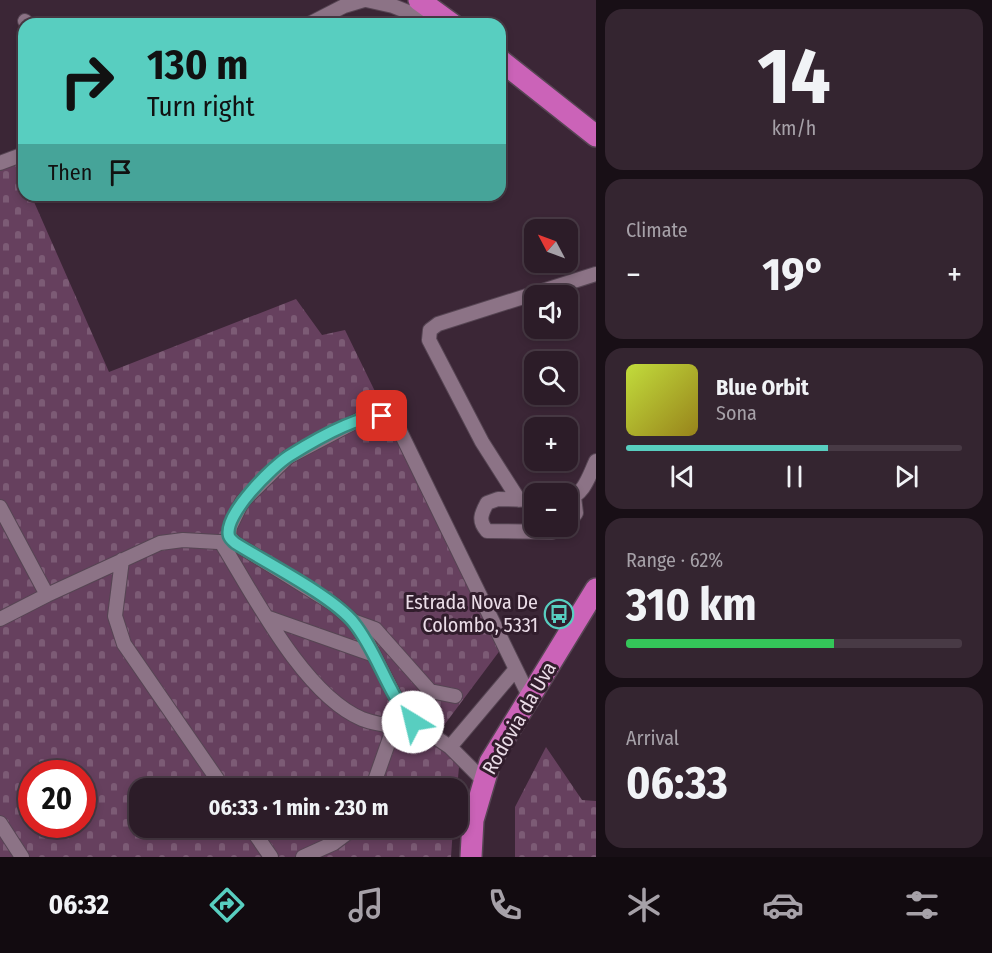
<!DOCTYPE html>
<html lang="en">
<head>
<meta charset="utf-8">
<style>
  :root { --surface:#2c1c28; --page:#342530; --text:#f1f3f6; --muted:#a6a1a8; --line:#483a45; --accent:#58cec0 }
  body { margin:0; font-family:"Fira Sans Condensed",sans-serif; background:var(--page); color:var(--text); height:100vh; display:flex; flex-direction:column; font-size:22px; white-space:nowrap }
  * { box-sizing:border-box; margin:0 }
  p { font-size:20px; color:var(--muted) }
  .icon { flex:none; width:33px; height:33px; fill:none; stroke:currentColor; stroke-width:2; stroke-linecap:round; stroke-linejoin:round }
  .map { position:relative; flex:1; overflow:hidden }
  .side { display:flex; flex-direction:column; gap:9px; padding:9px; background:#180f16; width:396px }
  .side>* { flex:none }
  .hud { position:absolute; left:18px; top:18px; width:488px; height:183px; border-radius:18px; box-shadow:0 3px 9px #0003,0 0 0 2px var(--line); background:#58cec0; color:#111; overflow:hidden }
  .needle { width:39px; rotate:311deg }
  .buttons { position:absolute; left:524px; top:219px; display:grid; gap:12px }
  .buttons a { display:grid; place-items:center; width:54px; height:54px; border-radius:12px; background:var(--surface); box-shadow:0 3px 9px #0003,0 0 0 2px var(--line); font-size:30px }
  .speed { position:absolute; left:18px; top:760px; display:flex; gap:12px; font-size:30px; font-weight:700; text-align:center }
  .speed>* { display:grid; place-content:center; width:78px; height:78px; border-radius:50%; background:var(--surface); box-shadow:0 3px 9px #0003,0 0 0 2px var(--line); line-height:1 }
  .speed .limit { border:9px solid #d22; background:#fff; color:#111 }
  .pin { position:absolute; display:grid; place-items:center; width:51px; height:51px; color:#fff; margin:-26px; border-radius:12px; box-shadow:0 3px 9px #0006 }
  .me { position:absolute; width:66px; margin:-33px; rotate:324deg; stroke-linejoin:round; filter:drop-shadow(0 0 4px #0008) }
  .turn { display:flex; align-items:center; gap:21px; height:126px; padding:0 30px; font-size:27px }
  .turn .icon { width:78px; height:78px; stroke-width:2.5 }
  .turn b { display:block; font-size:42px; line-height:51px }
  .then { display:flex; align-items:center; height:57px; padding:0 30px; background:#0003; gap:12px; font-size:22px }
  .big { font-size:45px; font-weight:700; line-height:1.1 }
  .side .tile { flex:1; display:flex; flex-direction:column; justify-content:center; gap:9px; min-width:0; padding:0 21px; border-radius:18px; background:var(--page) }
  .side .dial { align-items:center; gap:0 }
  .dial b { font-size:78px; line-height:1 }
  .song { display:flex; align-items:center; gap:18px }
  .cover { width:72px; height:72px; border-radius:9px; background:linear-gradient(135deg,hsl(70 70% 55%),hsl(50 70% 35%)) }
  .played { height:6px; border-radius:3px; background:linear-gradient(90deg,var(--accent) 60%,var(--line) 60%) }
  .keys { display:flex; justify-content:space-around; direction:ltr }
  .heat { display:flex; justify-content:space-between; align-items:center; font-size:33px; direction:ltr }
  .charge { height:9px; border-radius:4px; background:linear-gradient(90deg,#34c759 62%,var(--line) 0) }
  .trip { position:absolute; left:129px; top:778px; width:339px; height:60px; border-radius:18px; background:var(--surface); box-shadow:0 3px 9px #0003,0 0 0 2px var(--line); font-weight:700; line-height:60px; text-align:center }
  .tabs { display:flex; height:96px; justify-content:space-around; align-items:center; background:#120b10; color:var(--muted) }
  .tabs .icon { width:42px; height:42px }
  .tabs .selected { color:var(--accent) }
  .tabs b { font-size:27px; color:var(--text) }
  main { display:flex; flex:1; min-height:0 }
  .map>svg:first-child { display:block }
  .cemetery { fill:url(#cemetery-stones); fill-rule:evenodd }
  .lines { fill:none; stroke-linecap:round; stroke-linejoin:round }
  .minor-casing { stroke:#564553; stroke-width:16 }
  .highway-casing { stroke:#564553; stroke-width:24 }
  .minor { stroke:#8c7386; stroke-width:14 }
  .highway { stroke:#cb63b8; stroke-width:21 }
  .route-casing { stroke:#39867d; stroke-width:15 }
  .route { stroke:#58cec0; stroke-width:10 }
  .labels { text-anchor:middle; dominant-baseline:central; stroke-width:6; stroke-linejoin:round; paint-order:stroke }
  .poi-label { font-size:20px; fill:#ebdde8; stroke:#311d2c; text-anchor:end }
  .street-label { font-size:20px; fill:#ebdde8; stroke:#311d2c }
</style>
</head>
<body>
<main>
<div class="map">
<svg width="596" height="857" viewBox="0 0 596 857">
  <defs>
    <pattern id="cemetery-stones" width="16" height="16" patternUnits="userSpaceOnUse" patternTransform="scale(1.5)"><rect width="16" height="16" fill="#66405e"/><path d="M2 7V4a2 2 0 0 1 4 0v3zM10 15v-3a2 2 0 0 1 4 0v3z" fill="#7c5b75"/></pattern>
  </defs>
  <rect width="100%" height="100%" fill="#3b2636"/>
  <path class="cemetery" d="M17 163 24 178V195H31L109 372 296 299 322 335 345 330 501 649 436 736 459 767 457 789H140V828H453L451 857H0V170ZM32 774H82V825H32Z
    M546 747 582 800 596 801V857H515V807Z"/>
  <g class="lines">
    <g class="minor-casing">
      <path id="minor" d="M366 0 393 6 438 24
        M25 21 27 24
        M309 24 344 6 364 0
        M0 163 24 154
        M567 499C584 495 589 476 596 461
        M519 500 482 442 429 340 430 330 438 324 596 274
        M534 500 498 499 487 503C481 514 478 521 487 531L552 532 565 526
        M0 507 47 595 160 543 183 540 235 543
        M567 525 576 513 574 497
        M221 542C253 594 304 695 362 719 372 723 383 724 393 727
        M122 560 115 616 124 644 224 789
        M269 618 374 655
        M0 619 47 595
        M353 621 375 629 430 691 455 696
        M450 747 515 670
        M483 780 450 747 413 722 401 708 368 643 353 621 335 605 235 543 229 536 230 527 242 502 288 457 366 416H382L396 423 529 696
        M372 789 397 718
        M0 823 22 857
        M251 828 271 857
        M303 857 334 843 354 828"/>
    </g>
    <g class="highway-casing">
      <path id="highway" d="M419 0 452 24
        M500 60 596 136
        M471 857 473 820 490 762 596 589"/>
    </g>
    <use href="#minor" class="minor"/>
    <use href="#highway" class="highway"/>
  </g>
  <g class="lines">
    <g class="route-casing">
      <path id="route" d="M382 416C355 416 313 441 289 456 273 466 223 515 229 536 230 539 233 541 235 543 265 562 334 597 354 623 378 653 387 693 413 722"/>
    </g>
    <use href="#route" class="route"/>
  </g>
  <defs>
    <g id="bus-ring" transform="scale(1.5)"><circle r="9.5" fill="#311d2c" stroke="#58cec0" stroke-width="1.5"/><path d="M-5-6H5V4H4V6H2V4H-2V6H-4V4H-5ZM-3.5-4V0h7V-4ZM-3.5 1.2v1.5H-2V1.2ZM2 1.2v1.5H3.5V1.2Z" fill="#58cec0"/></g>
  </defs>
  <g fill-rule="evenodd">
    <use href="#bus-ring" x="559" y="614"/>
  </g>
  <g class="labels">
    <g class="poi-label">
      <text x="538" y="602">Estrada Nova De<tspan x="538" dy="23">Colombo, 5331</tspan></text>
    </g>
    <g class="street-label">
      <text transform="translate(519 718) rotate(-60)">Rodovia da Uva</text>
    </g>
  </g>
</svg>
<div class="buttons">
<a><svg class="needle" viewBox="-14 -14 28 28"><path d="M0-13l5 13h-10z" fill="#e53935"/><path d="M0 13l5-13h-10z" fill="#a6a1a8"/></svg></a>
<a><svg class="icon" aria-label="sound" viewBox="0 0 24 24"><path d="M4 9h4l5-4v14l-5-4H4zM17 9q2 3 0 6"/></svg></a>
<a><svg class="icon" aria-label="search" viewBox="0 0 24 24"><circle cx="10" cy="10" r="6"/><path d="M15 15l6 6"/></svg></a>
<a>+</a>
<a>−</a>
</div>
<div class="speed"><div class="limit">20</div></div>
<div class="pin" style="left:382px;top:416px;background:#d93025"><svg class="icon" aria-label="arrive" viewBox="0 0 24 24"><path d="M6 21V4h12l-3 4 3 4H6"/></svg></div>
<svg class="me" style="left:413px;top:722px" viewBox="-20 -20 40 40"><circle r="19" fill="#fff"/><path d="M0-13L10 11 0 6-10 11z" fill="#58cec0"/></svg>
<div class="trip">06:33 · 1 min · 230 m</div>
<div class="hud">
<div class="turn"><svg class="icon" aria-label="right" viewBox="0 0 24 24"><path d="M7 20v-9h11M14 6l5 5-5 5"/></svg><div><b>130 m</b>Turn right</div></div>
<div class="then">Then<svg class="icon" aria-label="arrive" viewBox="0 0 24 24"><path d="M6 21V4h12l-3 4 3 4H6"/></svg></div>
</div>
</div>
<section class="side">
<div class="tile dial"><b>14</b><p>km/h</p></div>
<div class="tile"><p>Climate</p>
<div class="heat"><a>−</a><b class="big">19°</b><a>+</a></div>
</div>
<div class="tile">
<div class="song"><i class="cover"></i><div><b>Blue Orbit</b><p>Sona</p></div></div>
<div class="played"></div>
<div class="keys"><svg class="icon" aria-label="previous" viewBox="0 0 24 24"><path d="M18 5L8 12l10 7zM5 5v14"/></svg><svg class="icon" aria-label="pause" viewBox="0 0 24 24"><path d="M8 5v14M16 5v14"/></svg><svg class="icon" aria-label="next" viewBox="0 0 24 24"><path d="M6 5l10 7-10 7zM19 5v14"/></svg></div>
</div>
<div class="tile"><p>Range · 62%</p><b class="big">310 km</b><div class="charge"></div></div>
<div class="tile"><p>Arrival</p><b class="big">06:33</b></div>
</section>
</main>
<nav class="tabs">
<b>06:32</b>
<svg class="icon selected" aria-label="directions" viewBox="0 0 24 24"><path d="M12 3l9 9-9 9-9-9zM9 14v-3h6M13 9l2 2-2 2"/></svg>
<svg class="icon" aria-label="music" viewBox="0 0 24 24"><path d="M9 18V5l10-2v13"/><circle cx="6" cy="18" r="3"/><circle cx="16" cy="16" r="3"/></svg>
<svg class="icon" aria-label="phone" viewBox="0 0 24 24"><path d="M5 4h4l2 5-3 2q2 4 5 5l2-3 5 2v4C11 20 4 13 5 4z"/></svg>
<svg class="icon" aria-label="climate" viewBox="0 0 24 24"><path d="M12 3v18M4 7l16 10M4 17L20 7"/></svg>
<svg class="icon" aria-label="car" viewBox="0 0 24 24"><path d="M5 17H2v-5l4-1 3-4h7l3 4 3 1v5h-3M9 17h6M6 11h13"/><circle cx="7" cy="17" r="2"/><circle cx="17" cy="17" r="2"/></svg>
<svg class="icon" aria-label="filters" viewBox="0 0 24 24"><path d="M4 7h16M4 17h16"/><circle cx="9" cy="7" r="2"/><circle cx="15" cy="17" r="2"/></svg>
</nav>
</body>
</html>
